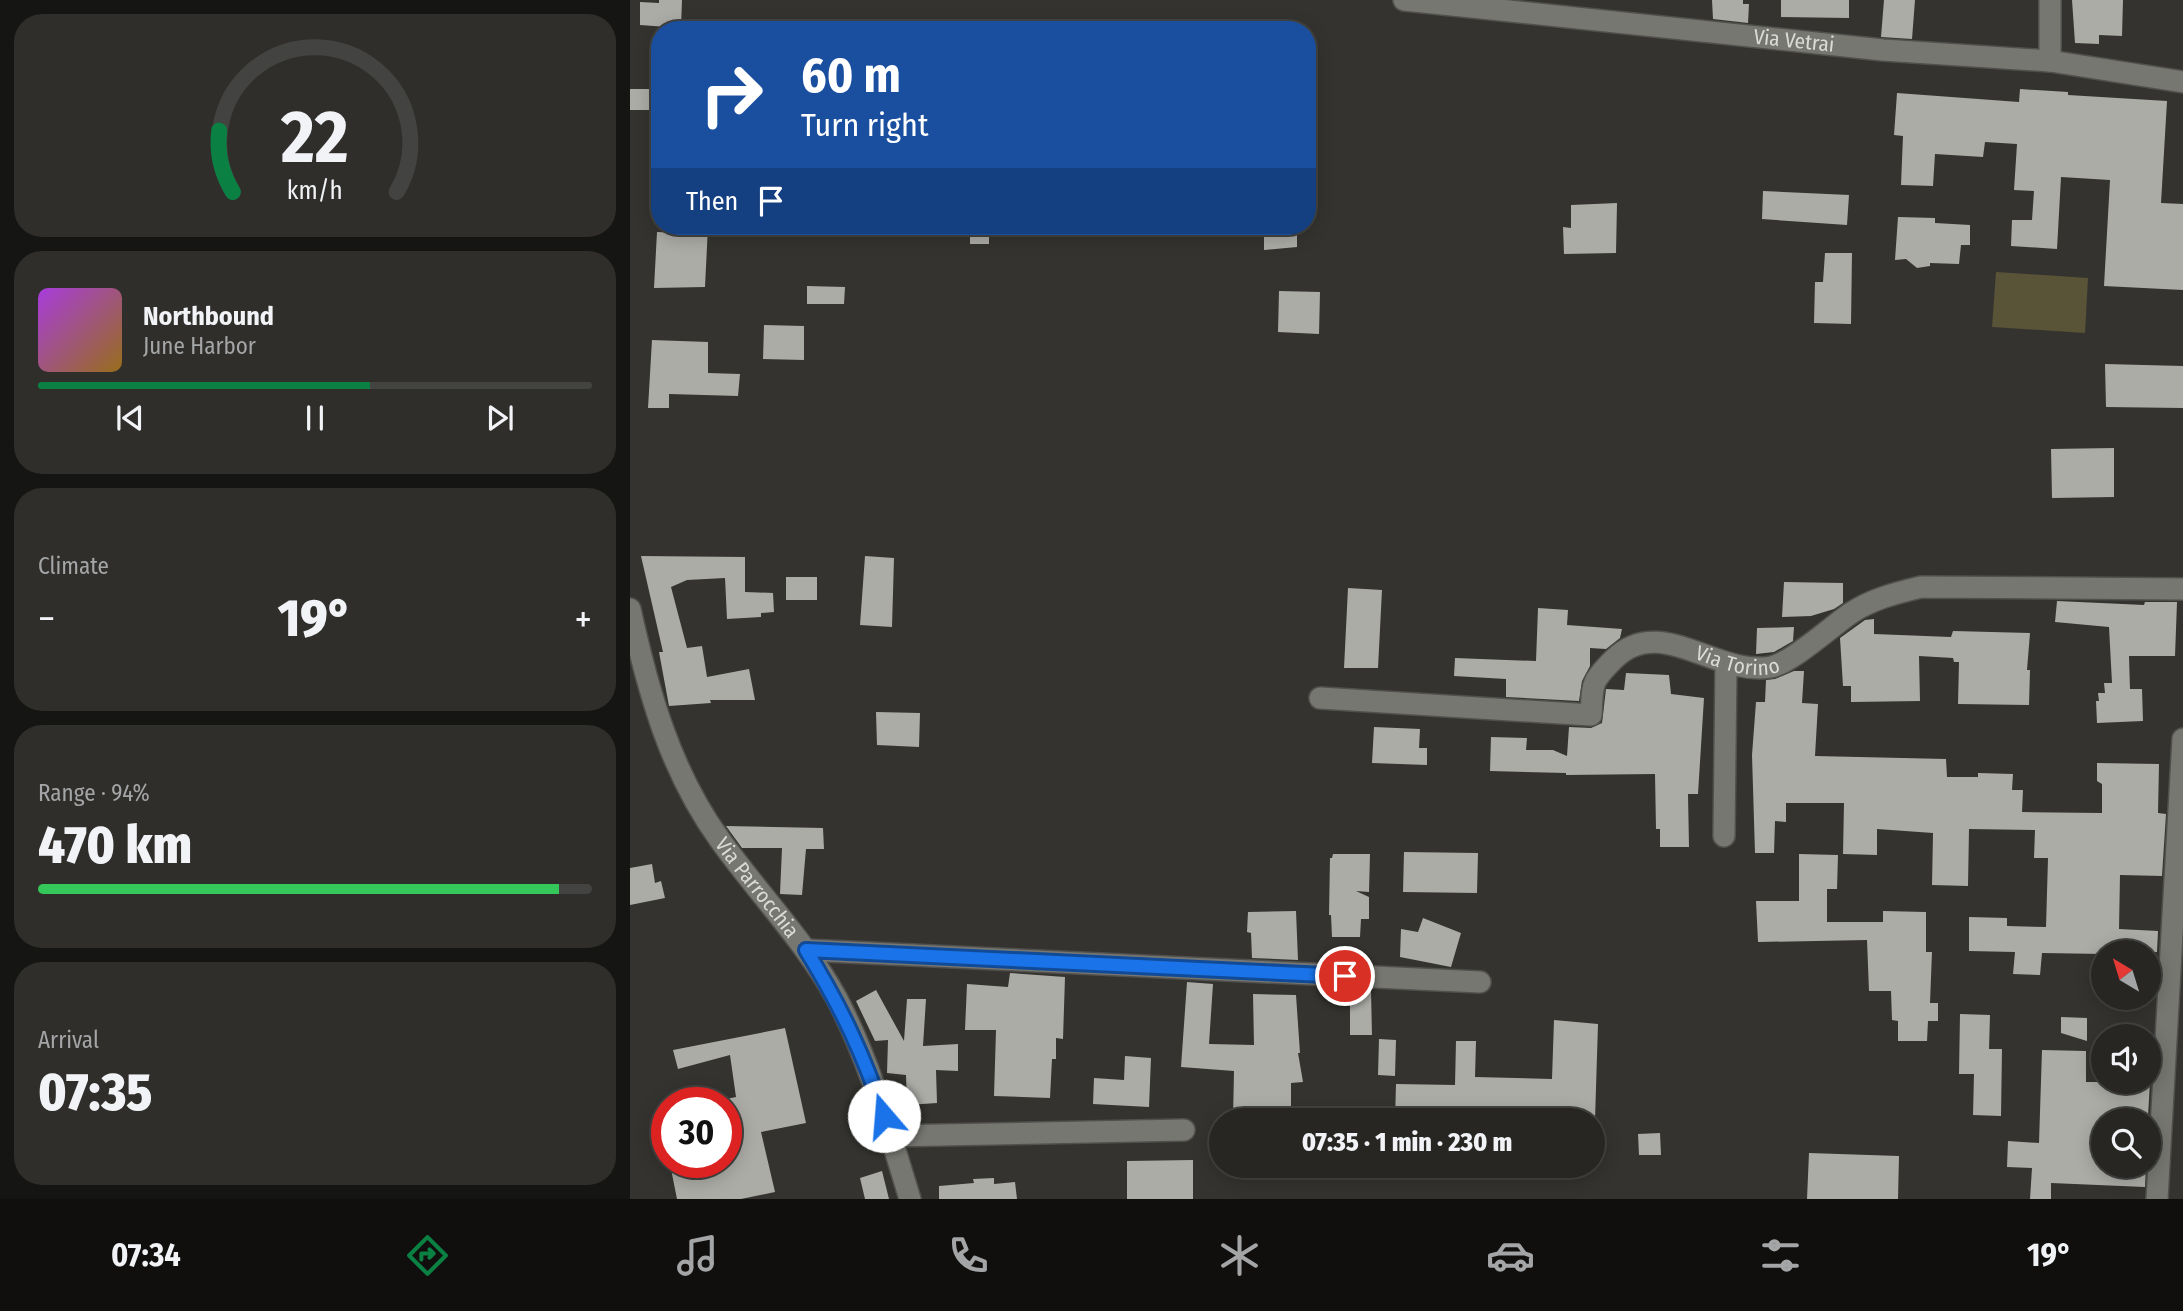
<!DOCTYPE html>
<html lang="en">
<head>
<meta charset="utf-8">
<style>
  :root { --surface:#272623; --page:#2f2e2b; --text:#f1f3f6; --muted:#a4a5a6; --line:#434341; --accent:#0b8043 }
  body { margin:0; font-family:"Fira Sans Condensed",sans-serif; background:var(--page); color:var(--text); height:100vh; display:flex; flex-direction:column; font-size:26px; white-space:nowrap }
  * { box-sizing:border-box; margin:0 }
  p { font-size:23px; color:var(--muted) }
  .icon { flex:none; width:38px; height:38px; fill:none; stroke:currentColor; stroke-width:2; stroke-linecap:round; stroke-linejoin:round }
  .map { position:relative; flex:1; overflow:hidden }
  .side { display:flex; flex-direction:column; gap:14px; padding:14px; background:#151513; width:630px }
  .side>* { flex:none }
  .banner { position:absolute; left:21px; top:21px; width:665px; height:214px; border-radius:28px; box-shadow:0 4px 18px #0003,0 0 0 2px var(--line); background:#1a4fa0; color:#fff; overflow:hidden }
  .needle { width:46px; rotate:322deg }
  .fabs { position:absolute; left:1461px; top:940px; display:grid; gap:14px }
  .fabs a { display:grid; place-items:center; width:70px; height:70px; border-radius:50%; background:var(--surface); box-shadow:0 4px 18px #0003,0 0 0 2px var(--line); font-size:35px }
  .speed { position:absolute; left:21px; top:1087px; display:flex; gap:14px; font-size:35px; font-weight:700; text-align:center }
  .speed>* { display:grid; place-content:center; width:91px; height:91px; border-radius:50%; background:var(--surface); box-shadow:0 4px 18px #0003,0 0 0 2px var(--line); line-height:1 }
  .speed .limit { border:10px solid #d22; background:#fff; color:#111 }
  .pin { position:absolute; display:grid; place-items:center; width:60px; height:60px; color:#fff; margin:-30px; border:4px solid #fff; border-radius:50%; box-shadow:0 2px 7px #0007 }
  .me { position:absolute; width:77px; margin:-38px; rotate:342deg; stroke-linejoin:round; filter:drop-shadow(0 0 5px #0008) }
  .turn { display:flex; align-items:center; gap:24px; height:147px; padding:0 35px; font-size:32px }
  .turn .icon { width:91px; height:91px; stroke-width:2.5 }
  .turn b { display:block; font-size:49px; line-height:60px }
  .then { display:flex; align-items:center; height:66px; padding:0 35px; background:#0003; gap:14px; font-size:26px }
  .big { font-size:52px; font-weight:800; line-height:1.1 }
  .side .widget { flex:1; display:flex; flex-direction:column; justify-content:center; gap:10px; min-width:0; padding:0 24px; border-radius:28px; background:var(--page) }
  .side .dial { align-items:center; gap:0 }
  .dial svg { height:182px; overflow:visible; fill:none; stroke:var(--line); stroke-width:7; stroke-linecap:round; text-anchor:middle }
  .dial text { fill:var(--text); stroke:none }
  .song { display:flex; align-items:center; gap:21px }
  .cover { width:84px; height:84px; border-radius:10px; background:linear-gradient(135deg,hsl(280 70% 55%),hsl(40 70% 35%)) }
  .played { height:7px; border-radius:4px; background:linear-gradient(90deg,var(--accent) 60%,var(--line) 60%) }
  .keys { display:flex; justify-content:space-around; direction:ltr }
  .heat { display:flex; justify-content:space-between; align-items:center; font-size:38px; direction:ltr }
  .charge { height:10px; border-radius:5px; background:linear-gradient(90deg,#34c759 94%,var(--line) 0) }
  .trip { position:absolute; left:579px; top:1108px; width:396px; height:70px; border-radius:35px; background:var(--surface); box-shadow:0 4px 18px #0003,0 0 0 2px var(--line); font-weight:800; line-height:70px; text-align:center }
  .dock { display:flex; height:112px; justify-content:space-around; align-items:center; background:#100f0e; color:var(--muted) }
  .dock .icon { width:49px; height:49px }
  .dock .active { color:var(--accent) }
  .dock b { font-size:32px; color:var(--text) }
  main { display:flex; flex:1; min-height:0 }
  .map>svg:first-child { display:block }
  .green { fill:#595337 }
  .building { fill:#acaca7 }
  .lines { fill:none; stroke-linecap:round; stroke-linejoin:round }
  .street-casing { stroke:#51504d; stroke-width:24 }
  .street { stroke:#777772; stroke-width:21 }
  .route-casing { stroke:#114b97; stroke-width:18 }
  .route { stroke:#1a73e8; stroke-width:12 }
  .labels { text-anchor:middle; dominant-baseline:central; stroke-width:7; stroke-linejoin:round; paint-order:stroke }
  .street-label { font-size:21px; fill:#dadad7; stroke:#34332f }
</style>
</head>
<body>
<main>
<section class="side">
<div class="widget dial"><svg viewBox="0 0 100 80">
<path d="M14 69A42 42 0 1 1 86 69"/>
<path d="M14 69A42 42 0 0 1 8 42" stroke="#0b8043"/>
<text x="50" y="56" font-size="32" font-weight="700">22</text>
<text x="50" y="72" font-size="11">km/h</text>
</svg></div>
<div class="widget">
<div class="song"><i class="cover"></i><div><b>Northbound</b><p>June Harbor</p></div></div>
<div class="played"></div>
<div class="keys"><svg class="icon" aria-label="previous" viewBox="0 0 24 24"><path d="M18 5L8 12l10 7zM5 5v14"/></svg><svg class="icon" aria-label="pause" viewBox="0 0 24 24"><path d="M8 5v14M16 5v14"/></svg><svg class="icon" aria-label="next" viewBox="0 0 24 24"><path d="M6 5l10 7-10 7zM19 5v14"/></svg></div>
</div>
<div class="widget"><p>Climate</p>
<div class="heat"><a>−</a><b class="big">19°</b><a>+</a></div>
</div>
<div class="widget"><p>Range · 94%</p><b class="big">470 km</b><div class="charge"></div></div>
<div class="widget"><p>Arrival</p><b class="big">07:35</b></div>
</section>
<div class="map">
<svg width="1553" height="1199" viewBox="0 0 1553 1199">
  <rect width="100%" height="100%" fill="#34332f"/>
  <path class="green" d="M1366 272 1458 278 1455 333 1362 327Z"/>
  <path class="building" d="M29 0H52L51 28 10 25V2L29 3Z
    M1082 0H1113V4H1119L1118 23 1083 19Z
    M1151 0H1219V18L1151 17Z
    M1254 0H1285L1282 39 1251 37Z
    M1442 0H1493L1492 36 1469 35V44L1445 43Z
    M0 89H30V110H0Z
    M1390 89 1438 92V95L1537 101 1531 203 1553 204V290L1474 286 1480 180 1431 177 1427 249 1381 246 1382 220H1402L1404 191 1384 190 1387 144 1355 142 1353 157 1305 154 1303 186 1271 185 1273 136 1264 135 1267 93 1389 102Z
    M1133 191 1219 195 1217 225 1132 219Z
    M987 203 986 253 934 254 933 227 941 228V205Z
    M1268 217 1305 218V223L1340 225V245H1331L1329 264 1300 263V266L1287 268 1276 259 1265 260Z
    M54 226H78L75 287 24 288 27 232 54 233Z
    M340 226H359V244H340Z
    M634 226H667V247L634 250Z
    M1195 253H1222L1221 324 1184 323 1185 282H1193Z
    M177 286 215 287 214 304H177Z
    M649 291 690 292 689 334 648 332Z
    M134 325 174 326V360L133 359Z
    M22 340 78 342V373L110 374 108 396 39 394V408H18Z
    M1475 364 1553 366V408L1476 407Z
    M1484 448V497L1422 498 1421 449Z
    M11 556 115 557V592L143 593 144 612 131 613V617L97 619 95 578 57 580 41 587 57 648 72 646 77 677 119 669 125 700H80L81 703 39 706 29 652H33Z
    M235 556 264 558 262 627 230 625Z
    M156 577H187V600H156Z
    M1154 582 1213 583V603L1204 609 1181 616 1152 617Z
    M718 588 752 590 748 668H714Z
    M1427 601 1514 605 1515 602H1547L1545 656H1499L1500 689H1512L1513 721 1467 723 1466 701H1469L1468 693H1475L1474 683H1482L1479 627 1425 622Z
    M908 608 938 610 937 625 992 629 990 638 976 649 960 648V666L952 681 949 701 876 697V679L824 676 825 658 906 661Z
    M1244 619V634L1321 637 1323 631 1400 633 1397 670H1400L1399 705 1328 704 1329 662H1324L1323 658 1289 656 1290 701 1221 702V686H1213L1210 638 1235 620Z
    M1164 627 1163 641 1144 652 1126 654 1127 628Z
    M1164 671H1174L1172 703 1188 704 1185 756 1316 759 1317 777H1348V773L1383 774 1382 790H1393L1392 812 1472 813V784L1467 781V763L1529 764 1528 813 1536 814 1532 876 1490 875 1489 929 1528 931 1527 952H1474V954L1412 953 1410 975 1383 974 1385 952 1339 951V917L1377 918V926L1416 927 1418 858H1404L1405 830 1339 829 1338 886 1302 885 1303 833 1247 829V855L1213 854 1214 803H1156V822L1145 821 1144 853H1125L1122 755 1126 702H1135L1136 680 1145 679Z
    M996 673 1039 675 1041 694 1074 698 1068 794H1058L1059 847H1030V829H1026L1025 774 936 775V773L860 771 861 737 897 738 896 750H923L937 756 939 727 961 728 972 723 976 689 994 690Z
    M246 712 290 713 289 747 247 745Z
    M744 727 790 729 789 748H797V765L742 763Z
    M96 826 193 828 194 849H176L172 895 150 894 152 848H112Z
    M774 852 848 853 847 893 773 892Z
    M703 854H740L739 892 726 891 739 897V919H731L730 937H702L701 915H699L700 858H702Z
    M1169 854 1208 855 1207 889H1197V922H1253V911L1296 912V952H1302L1300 1003H1308V1021H1298L1297 1041H1268V1021L1262 1020 1261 991H1239L1237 940 1128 942 1126 901H1169Z
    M22 864 25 883 31 881 35 898 0 905V868Z
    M666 911 668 960 622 958 621 933 617 932 618 912Z
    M793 918 831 933 821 967 770 957 771 929 788 932Z
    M380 973 435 977 433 1039 426 1038V1059H422L420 1098 364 1096 366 1030H335L337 984 378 987Z
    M557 982 583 984 579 1044 624 1045 623 994 666 995 670 1053H668L673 1082 661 1083V1120L603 1119 604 1071 551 1067Z
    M246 990 274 1041 277 999H296L293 1046 328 1044V1071L306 1070 307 1103 277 1105 276 1075 257 1073 258 1040 245 1041 226 1001Z
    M720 990 741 991 742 1035H720Z
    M1330 1014 1360 1015 1359 1049H1372L1371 1116 1343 1115 1344 1074H1329Z
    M1431 1017 1457 1018V1041L1431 1033Z
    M924 1020 968 1024 965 1120H765L766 1084 825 1085 826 1041H846L845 1077 922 1079Z
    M155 1028 176 1123 131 1132 145 1192 111 1199H47L40 1164 51 1162H96V1099L106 1097 100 1055 48 1069 43 1050Z
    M749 1039 766 1040 765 1076 748 1075Z
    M1412 1050 1456 1051V1082H1520L1518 1116H1485V1120H1474V1166H1516L1515 1187 1421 1183V1199H1400L1402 1168 1377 1167 1378 1141 1409 1143Z
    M495 1056 521 1058 519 1107 463 1104 464 1078 494 1080Z
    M1030 1133 1031 1155H1009L1008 1134Z
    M1179 1153 1269 1156 1268 1199H1177Z
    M563 1160V1199H497V1161Z
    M252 1171 259 1199H235L230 1178Z
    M364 1178V1184L385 1182 387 1199H309V1186L344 1183 343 1179Z"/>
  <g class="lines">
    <g class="street-casing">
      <g id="street">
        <path id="s1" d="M774 0 1253 50 1420 61 1553 82"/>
        <path d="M1420 61V0"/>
        <path id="s2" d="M0 609C18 691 40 771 90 840 128 893 175 941 207 999 240 1062 259 1131 280 1199"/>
        <path id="s3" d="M690 698 961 715C963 683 960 683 984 659 1030 613 1086 677 1141 667 1161 663 1202 626 1221 613 1242 599 1266 593 1291 587L1553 589"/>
        <path d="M1094 836 1096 664"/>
        <path d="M176 950 850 982"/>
        <path d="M260 1136 554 1130"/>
        <path d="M1527 1199 1553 739"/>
      </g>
    </g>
    <use href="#street" class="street"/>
  </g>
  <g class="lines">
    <g class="route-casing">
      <path id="route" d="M254 1116C234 1055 210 1005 176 950L715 976"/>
    </g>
    <use href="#route" class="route"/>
  </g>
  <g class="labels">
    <g class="street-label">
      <text stroke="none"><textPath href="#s1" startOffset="392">Via Vetrai</textPath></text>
      <text stroke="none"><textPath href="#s3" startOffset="466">Via Torino</textPath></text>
      <text stroke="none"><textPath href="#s2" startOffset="310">Via Parrocchia</textPath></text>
    </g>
  </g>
</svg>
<div class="fabs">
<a><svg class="needle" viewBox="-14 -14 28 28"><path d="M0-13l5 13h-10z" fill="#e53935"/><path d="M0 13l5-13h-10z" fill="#a4a5a6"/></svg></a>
<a><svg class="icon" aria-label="sound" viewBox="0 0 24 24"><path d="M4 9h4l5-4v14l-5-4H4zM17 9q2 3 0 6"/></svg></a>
<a><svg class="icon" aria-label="search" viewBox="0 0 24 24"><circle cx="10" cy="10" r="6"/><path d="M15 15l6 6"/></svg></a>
</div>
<div class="speed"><div class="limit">30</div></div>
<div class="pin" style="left:715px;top:976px;background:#d93025"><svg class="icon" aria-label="arrive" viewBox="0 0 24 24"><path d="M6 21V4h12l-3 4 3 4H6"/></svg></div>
<svg class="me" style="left:254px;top:1116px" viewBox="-20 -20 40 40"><circle r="19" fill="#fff"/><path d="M0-13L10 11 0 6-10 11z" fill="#1a73e8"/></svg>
<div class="trip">07:35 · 1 min · 230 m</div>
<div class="banner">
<div class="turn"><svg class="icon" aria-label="right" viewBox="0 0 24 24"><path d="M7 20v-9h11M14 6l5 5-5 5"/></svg><div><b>60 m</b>Turn right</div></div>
<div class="then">Then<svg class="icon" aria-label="arrive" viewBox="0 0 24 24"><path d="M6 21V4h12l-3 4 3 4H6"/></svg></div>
</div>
</div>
</main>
<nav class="dock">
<b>07:34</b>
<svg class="icon active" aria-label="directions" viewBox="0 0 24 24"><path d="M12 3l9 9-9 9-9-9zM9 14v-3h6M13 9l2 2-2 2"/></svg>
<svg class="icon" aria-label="music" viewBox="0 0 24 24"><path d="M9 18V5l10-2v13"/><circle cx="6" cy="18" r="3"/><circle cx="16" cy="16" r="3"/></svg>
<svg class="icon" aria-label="phone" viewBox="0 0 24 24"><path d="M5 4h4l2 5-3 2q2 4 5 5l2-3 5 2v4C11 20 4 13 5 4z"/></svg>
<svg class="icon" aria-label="climate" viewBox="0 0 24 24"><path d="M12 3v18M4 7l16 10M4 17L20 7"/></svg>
<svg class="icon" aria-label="car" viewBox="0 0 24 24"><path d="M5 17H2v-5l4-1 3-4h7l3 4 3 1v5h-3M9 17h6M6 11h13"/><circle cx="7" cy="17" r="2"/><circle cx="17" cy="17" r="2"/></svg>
<svg class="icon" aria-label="filters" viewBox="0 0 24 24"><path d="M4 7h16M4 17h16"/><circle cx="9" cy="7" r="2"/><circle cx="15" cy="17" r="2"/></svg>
<b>19°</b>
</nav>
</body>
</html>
